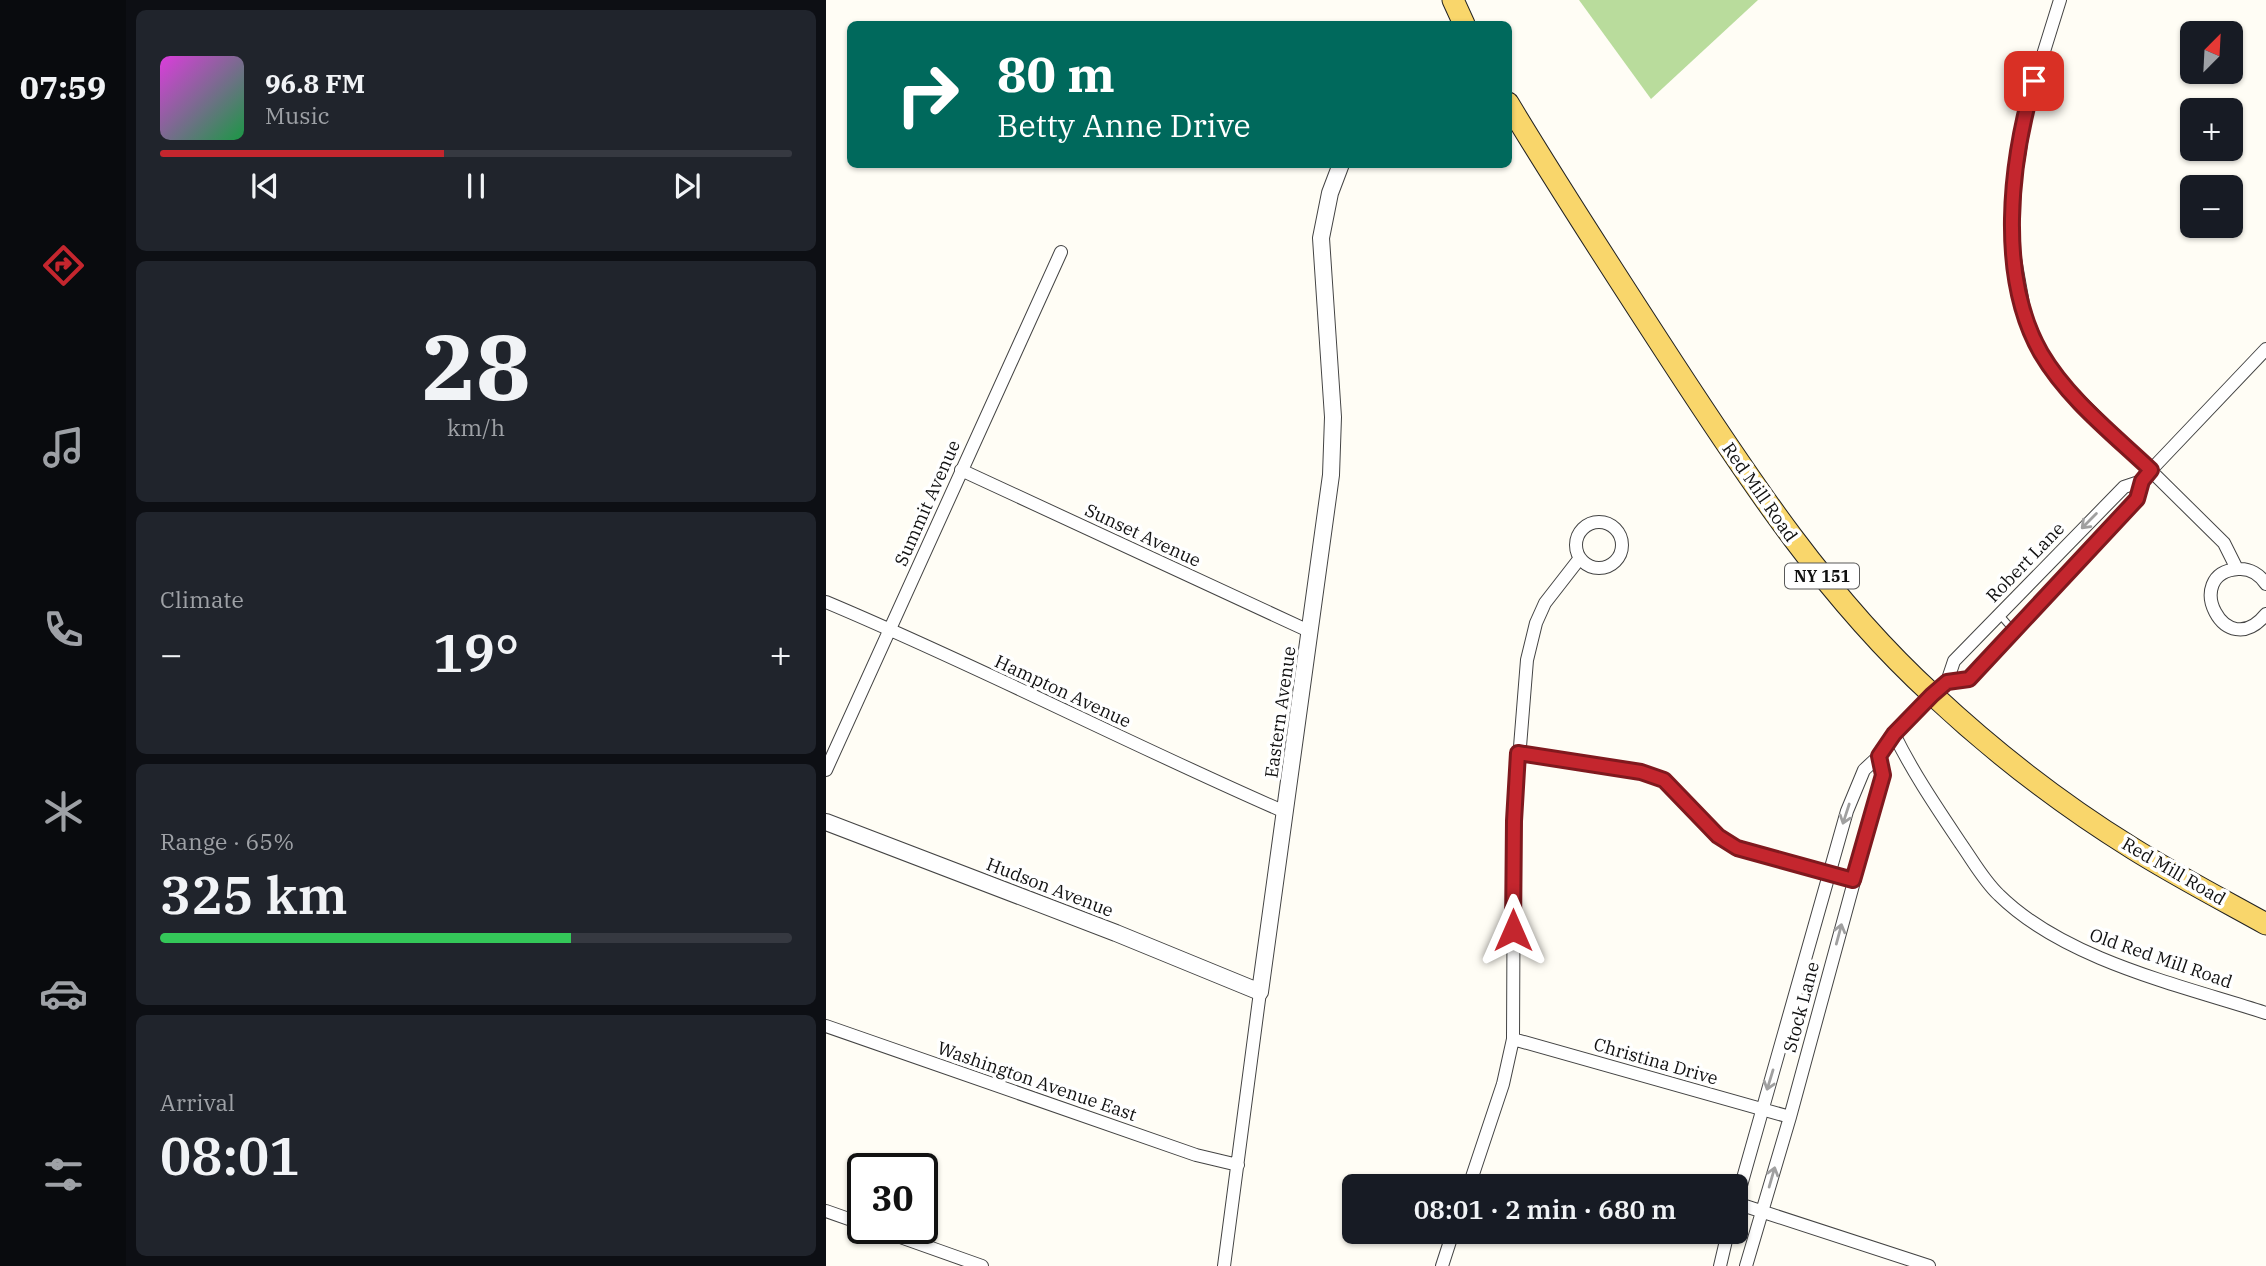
<!DOCTYPE html>
<html lang="en">
<head>
<meta charset="utf-8">
<style>
  :root { --surface:#171b24; --page:#20242c; --text:#f1f3f6; --muted:#9ea1a6; --line:#363941; --accent:#c4262e }
  body { margin:0; font-family:"IBM Plex Serif",serif; background:var(--page); color:var(--text); height:100vh; display:flex; flex-direction:column; font-size:26px; white-space:nowrap }
  * { box-sizing:border-box; margin:0 }
  p { font-size:23px; color:var(--muted) }
  .icon { flex:none; width:38px; height:38px; fill:none; stroke:currentColor; stroke-width:2; stroke-linecap:round; stroke-linejoin:round }
  .map { position:relative; flex:1; overflow:hidden }
  .details { display:flex; flex-direction:column; gap:10px; padding:10px; background:#0d0f14; width:700px }
  .details>* { flex:none }
  .banner { position:absolute; left:21px; top:21px; width:665px; height:147px; border-radius:10px; box-shadow:0 2px 5px #0004; background:#00695c; color:#fff; overflow:hidden }
  .needle { width:46px; rotate:24deg }
  .controls { position:absolute; left:1354px; top:21px; display:grid; gap:14px }
  .controls a { display:grid; place-items:center; width:63px; height:63px; border-radius:10px; background:var(--surface); box-shadow:0 2px 5px #0004; font-size:35px }
  .speed { position:absolute; left:21px; top:1153px; display:flex; gap:14px; font-size:35px; font-weight:700; text-align:center }
  .speed>* { display:grid; place-content:center; width:91px; height:91px; border-radius:50%; background:var(--surface); box-shadow:0 2px 5px #0004; line-height:1 }
  .speed .limit { border:4px solid #111; border-radius:10px; background:#fff; color:#111 }
  .pin { position:absolute; display:grid; place-items:center; width:60px; height:60px; color:#fff; margin:-30px; border-radius:14px; box-shadow:0 4px 10px #0006 }
  .me { position:absolute; width:77px; margin:-38px; rotate:0deg; stroke-linejoin:round; filter:drop-shadow(0 0 5px #0008) }
  .turn { display:flex; align-items:center; gap:24px; height:147px; padding:0 35px; font-size:32px }
  .turn .icon { width:91px; height:91px; stroke-width:2.5 }
  .turn b { display:block; font-size:49px; line-height:60px }
  .big { font-size:52px; font-weight:600; line-height:1.1 }
  .details .card { flex:1; display:flex; flex-direction:column; justify-content:center; gap:10px; min-width:0; padding:0 24px; border-radius:10px; background:var(--page) }
  .details .dial { align-items:center; gap:0 }
  .dial b { font-size:91px; line-height:1 }
  .song { display:flex; align-items:center; gap:21px }
  .cover { width:84px; height:84px; border-radius:10px; background:linear-gradient(135deg,hsl(300 70% 55%),hsl(140 70% 35%)) }
  .played { height:7px; border-radius:4px; background:linear-gradient(90deg,var(--accent) 45%,var(--line) 45%) }
  .keys { display:flex; justify-content:space-around; direction:ltr }
  .heat { display:flex; justify-content:space-between; align-items:center; font-size:38px; direction:ltr }
  .charge { height:10px; border-radius:5px; background:linear-gradient(90deg,#34c759 65%,var(--line) 0) }
  .trip { position:absolute; left:516px; top:1174px; width:406px; height:70px; border-radius:10px; background:var(--surface); box-shadow:0 2px 5px #0004; font-weight:600; line-height:70px; text-align:center }
  main { display:flex; flex:1; min-height:0 }
  .tab-bar { display:flex; flex-direction:column; width:126px; justify-content:space-around; align-items:center; background:#090b0e; color:var(--muted) }
  .tab-bar .icon { width:49px; height:49px }
  .tab-bar .selected { color:var(--accent) }
  .tab-bar b { font-size:32px; color:var(--text) }
  .map>svg:first-child { display:block }
  .forest { fill:#b9dc9c }
  .lines { fill:none; stroke-linecap:round; stroke-linejoin:round }
  .service-casing { stroke:#444; stroke-width:8 }
  .minor-casing { stroke:#444; stroke-width:14 }
  .tertiary-casing { stroke:#444; stroke-width:18 }
  .primary-casing { stroke:#222; stroke-width:23 }
  .service { stroke:#fff; stroke-width:6 }
  .minor { stroke:#fff; stroke-width:12 }
  .tertiary { stroke:#fff; stroke-width:16 }
  .primary { stroke:#f9d66b; stroke-width:21 }
  .oneway { stroke:#a0a0a0 }
  .route-casing { stroke:#7f191e; stroke-width:18 }
  .route { stroke:#c4262e; stroke-width:12 }
  .labels { text-anchor:middle; dominant-baseline:central; stroke-width:7; stroke-linejoin:round; paint-order:stroke }
  .shield { fill:#fff; stroke:#585858; stroke-width:2 }
  .shield-label { font-size:16px; font-weight:bold; fill:#111 }
  .street-label { font-size:18px; fill:#111; stroke:#fff }
</style>
</head>
<body>
<main>
<nav class="tab-bar">
<b>07:59</b>
<svg class="icon selected" aria-label="directions" viewBox="0 0 24 24"><path d="M12 3l9 9-9 9-9-9zM9 14v-3h6M13 9l2 2-2 2"/></svg>
<svg class="icon" aria-label="music" viewBox="0 0 24 24"><path d="M9 18V5l10-2v13"/><circle cx="6" cy="18" r="3"/><circle cx="16" cy="16" r="3"/></svg>
<svg class="icon" aria-label="phone" viewBox="0 0 24 24"><path d="M5 4h4l2 5-3 2q2 4 5 5l2-3 5 2v4C11 20 4 13 5 4z"/></svg>
<svg class="icon" aria-label="climate" viewBox="0 0 24 24"><path d="M12 3v18M4 7l16 10M4 17L20 7"/></svg>
<svg class="icon" aria-label="car" viewBox="0 0 24 24"><path d="M5 17H2v-5l4-1 3-4h7l3 4 3 1v5h-3M9 17h6M6 11h13"/><circle cx="7" cy="17" r="2"/><circle cx="17" cy="17" r="2"/></svg>
<svg class="icon" aria-label="filters" viewBox="0 0 24 24"><path d="M4 7h16M4 17h16"/><circle cx="9" cy="7" r="2"/><circle cx="15" cy="17" r="2"/></svg>
</nav>
<section class="details">
<div class="card">
<div class="song"><i class="cover"></i><div><b>96.8 FM</b><p>Music</p></div></div>
<div class="played"></div>
<div class="keys"><svg class="icon" aria-label="previous" viewBox="0 0 24 24"><path d="M18 5L8 12l10 7zM5 5v14"/></svg><svg class="icon" aria-label="pause" viewBox="0 0 24 24"><path d="M8 5v14M16 5v14"/></svg><svg class="icon" aria-label="next" viewBox="0 0 24 24"><path d="M6 5l10 7-10 7zM19 5v14"/></svg></div>
</div>
<div class="card dial"><b>28</b><p>km/h</p></div>
<div class="card"><p>Climate</p>
<div class="heat"><a>−</a><b class="big">19°</b><a>+</a></div>
</div>
<div class="card"><p>Range · 65%</p><b class="big">325 km</b><div class="charge"></div></div>
<div class="card"><p>Arrival</p><b class="big">08:01</b></div>
</section>
<div class="map">
<svg width="1440" height="1266" viewBox="0 0 1440 1266">
  <rect width="100%" height="100%" fill="#fffdf5"/>
  <path class="forest" d="M753 0H932L825 99Z"/>
  <g class="lines">
    <g class="service-casing">
      <path id="service" d="M1173 614 1188 631"/>
    </g>
    <g class="minor-casing">
      <path id="minor" d="M1234 0 1201 106 1189 181 1186 242 1199 315 1215 353 1241 388 1398 543 1411 569
        M135 470 485 632
        M750 545a23 23 0 1 1 46 0a23 23 0 1 1-46 0Z
        M1440 584C1434 575 1424 568 1412 569 1355 573 1399 665 1440 614
        M0 602C155 667 305 745 459 812
        M1121 682 1128 661 1298 487 1316 481
        M1068 734C1087 773 1111 808 1135 844 1147 861 1158 881 1173 895 1239 960 1354 985 1440 1013
        M692 753 815 772 838 781 892 836 911 848 1027 880
        M0 770 235 252
        M0 1026 370 1155 412 1165
        M687 1039 964 1117
        M643 1186 677 1084 687 1039 688 821 701 660 710 623 719 603 754 558
        M910 1203 1021 811 1038 770 1053 756 1068 734 1121 682 1143 679 1311 499 1316 481 1325 470 1440 349
        M910 1203 1103 1266
        M0 1211 37 1224
        M49 1228 156 1266
        M398 1266 434 992
        M616 1266 627 1232
        M894 1266 902 1232
        M920 1266 964 1117 1057 775 1053 756"/>
    </g>
    <g class="tertiary-casing">
      <path id="tertiary" d="M0 822 290 933 434 992 505 475 507 417 495 238 504 193 515 164"/>
    </g>
    <g class="primary-casing">
      <path id="primary" d="M627 0 638 24
        M682 103C735 191 791 277 847 363 924 481 1002 599 1107 695 1168 752 1235 804 1306 848 1349 875 1395 899 1440 924"/>
    </g>
    <use href="#service" class="service"/>
    <use href="#minor" class="minor"/>
    <use href="#tertiary" class="tertiary"/>
    <use href="#primary" class="primary"/>
  </g>
  <defs><path id="oneway-shaft" d="M-6 0H5M1.5-3L5.5 0L1.5 3" fill="none" stroke-width="1.6" stroke-linecap="round" stroke-linejoin="round" transform="scale(1.75)"/></defs>
  <g class="oneway">
    <use href="#oneway-shaft" transform="translate(1263 521) rotate(135)"/>
    <use href="#oneway-shaft" transform="translate(1020 814) rotate(108)"/>
    <use href="#oneway-shaft" transform="translate(1013 934) rotate(-75)"/>
    <use href="#oneway-shaft" transform="translate(944 1080) rotate(107)"/>
    <use href="#oneway-shaft" transform="translate(946 1177) rotate(-74)"/>
  </g>
  <g class="lines">
    <g class="route-casing">
      <path id="route" d="M687 930 688 821 692 753 815 772 838 780 892 836 911 848 1027 880 1057 775 1053 756 1068 734 1106 695 1121 682 1143 679 1311 499 1316 481 1325 470C1287 434 1242 399 1215 353 1171 276 1184 163 1208 81"/>
    </g>
    <use href="#route" class="route"/>
  </g>
  <g class="labels">
    <rect class="shield" x="959" y="563.5" width="74" height="25" rx="5"/>
    <g class="shield-label">
      <text x="996" y="576">NY 151</text>
    </g>
    <g class="street-label">
      <text transform="translate(934 492) rotate(55)">Red Mill Road</text>
      <text transform="translate(101 503) rotate(-66)">Summit Avenue</text>
      <text transform="translate(317 535) rotate(25)">Sunset Avenue</text>
      <text transform="translate(1199 562) rotate(-46)">Robert Lane</text>
      <text transform="translate(237 691) rotate(25)">Hampton Avenue</text>
      <text transform="translate(454 712) rotate(-82)">Eastern Avenue</text>
      <text transform="translate(1348 871) rotate(30)">Red Mill Road</text>
      <text transform="translate(224 887) rotate(21)">Hudson Avenue</text>
      <text transform="translate(1335 958) rotate(19)">Old Red Mill Road</text>
      <text transform="translate(975 1007) rotate(-75)">Stock Lane</text>
      <text transform="translate(830 1061) rotate(16)">Christina Drive</text>
      <text transform="translate(211 1081) rotate(19)">Washington Avenue East</text>
    </g>
  </g>
</svg>
<div class="controls">
<a><svg class="needle" viewBox="-14 -14 28 28"><path d="M0-13l5 13h-10z" fill="#e53935"/><path d="M0 13l5-13h-10z" fill="#9ea1a6"/></svg></a>
<a>+</a>
<a>−</a>
</div>
<div class="speed"><div class="limit">30</div></div>
<div class="pin" style="left:1208px;top:81px;background:#d93025"><svg class="icon" aria-label="arrive" viewBox="0 0 24 24"><path d="M6 21V4h12l-3 4 3 4H6"/></svg></div>
<svg class="me" style="left:687px;top:930px" viewBox="-20 -20 40 40"><path d="M0-17L14 15 0 8-14 15z" fill="#c4262e" stroke="#fff" stroke-width="4"/></svg>
<div class="trip">08:01 · 2 min · 680 m</div>
<div class="banner">
<div class="turn"><svg class="icon" aria-label="right" viewBox="0 0 24 24"><path d="M7 20v-9h11M14 6l5 5-5 5"/></svg><div><b>80 m</b>Betty Anne Drive</div></div>
</div>
</div>
</main>
</body>
</html>
